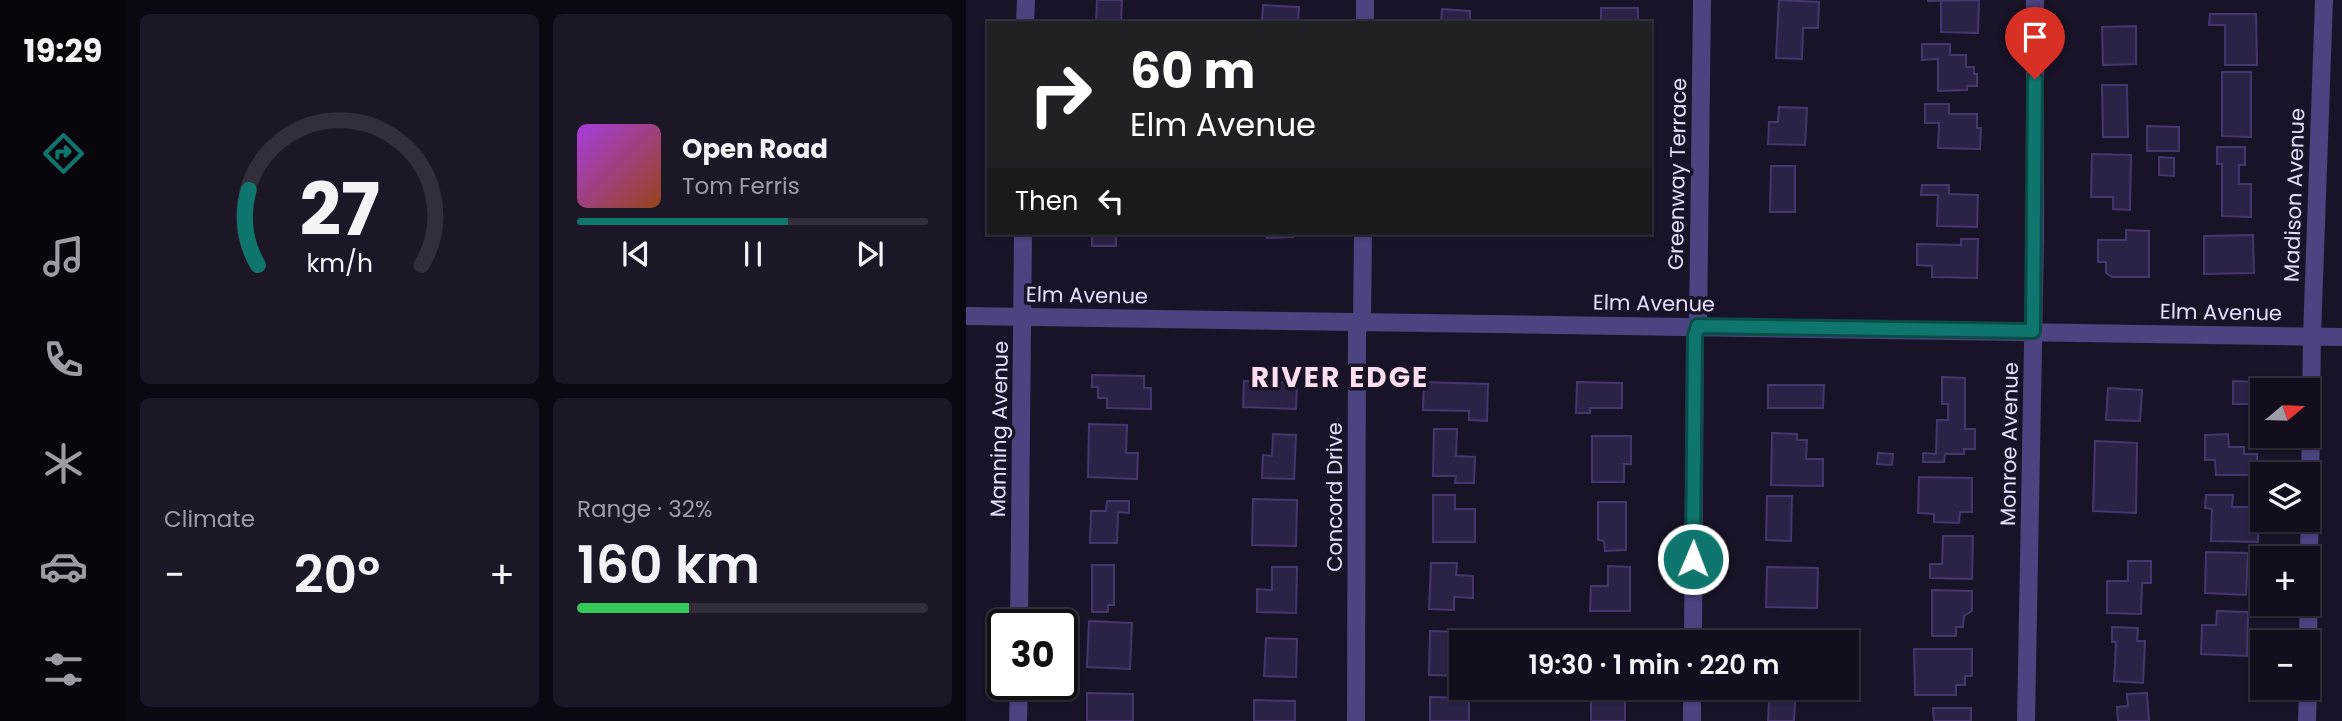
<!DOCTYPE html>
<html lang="en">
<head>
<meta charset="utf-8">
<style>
  :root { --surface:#130e1d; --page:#1c1726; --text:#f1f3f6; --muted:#9d9ca4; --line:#322e3b; --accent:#0f766e }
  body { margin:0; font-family:Poppins,sans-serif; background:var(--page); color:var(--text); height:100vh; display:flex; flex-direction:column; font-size:26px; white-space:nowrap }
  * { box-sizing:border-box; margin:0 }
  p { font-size:23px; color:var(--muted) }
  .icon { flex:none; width:38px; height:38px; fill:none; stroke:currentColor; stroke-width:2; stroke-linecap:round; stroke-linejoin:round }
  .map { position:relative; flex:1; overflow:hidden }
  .sheet { display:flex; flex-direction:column; gap:14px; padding:14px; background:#0a0810; width:840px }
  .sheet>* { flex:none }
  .banner { position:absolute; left:21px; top:21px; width:665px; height:214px; border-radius:0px; box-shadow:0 2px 5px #0004,0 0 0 2px var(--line); background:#202124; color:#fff; overflow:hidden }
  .needle { width:46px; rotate:71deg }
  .buttons { position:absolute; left:1284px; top:378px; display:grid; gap:14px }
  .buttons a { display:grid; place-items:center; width:70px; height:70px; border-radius:0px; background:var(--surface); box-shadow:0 2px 5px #0004,0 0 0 2px var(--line); font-size:35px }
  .speed { position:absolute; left:21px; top:609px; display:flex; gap:14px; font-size:35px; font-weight:700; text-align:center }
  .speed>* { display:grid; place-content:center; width:91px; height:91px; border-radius:50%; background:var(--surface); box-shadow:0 2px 5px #0004,0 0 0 2px var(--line); line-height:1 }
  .speed .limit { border:4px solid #111; border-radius:10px; background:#fff; color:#111 }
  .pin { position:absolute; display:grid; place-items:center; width:60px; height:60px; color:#fff; margin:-72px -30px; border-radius:50% 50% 50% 0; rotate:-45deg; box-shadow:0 0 7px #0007 }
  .pin .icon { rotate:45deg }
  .me { position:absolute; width:77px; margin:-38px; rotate:1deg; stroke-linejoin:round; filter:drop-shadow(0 0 5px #0008) }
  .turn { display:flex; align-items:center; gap:24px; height:147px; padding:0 28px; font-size:32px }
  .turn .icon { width:91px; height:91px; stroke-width:2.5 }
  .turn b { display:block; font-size:49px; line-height:60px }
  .then { display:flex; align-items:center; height:66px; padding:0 28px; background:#0003; gap:14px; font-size:26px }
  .big { font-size:52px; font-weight:600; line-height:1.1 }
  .sheet .widget { flex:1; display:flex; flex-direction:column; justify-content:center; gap:10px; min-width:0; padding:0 24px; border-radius:10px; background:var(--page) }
  .sheet .dial { align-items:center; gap:0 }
  .dial svg { height:182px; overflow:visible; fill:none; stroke:var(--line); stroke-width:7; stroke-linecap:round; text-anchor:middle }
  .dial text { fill:var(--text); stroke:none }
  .song { display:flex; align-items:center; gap:21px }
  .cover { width:84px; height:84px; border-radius:10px; background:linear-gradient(135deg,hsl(280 70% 55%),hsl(20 70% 35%)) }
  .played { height:7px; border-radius:4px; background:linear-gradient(90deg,var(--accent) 60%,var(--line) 60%) }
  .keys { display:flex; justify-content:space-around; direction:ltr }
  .heat { display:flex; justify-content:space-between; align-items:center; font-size:38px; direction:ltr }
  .charge { height:10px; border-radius:5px; background:linear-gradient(90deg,#34c759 32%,var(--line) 0) }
  .sheet .tiles { flex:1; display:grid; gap:14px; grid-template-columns:repeat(2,1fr) }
  .trip { position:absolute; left:483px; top:630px; width:410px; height:70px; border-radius:0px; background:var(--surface); box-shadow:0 2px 5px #0004,0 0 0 2px var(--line); font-weight:600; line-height:70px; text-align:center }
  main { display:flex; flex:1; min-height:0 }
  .dock { display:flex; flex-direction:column; width:126px; justify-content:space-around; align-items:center; background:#08060c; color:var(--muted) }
  .dock .icon { width:49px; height:49px }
  .dock .active { color:var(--accent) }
  .dock b { font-size:32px; color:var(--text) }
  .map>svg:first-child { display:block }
  .building { fill:#2c2146; stroke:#473570; stroke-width:2 }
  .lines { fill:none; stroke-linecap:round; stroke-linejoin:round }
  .minor { stroke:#4c4381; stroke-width:18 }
  .route-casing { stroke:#0a4d48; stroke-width:18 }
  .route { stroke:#0f766e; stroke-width:12 }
  .labels { text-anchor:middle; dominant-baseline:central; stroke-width:7; stroke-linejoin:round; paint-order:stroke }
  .street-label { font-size:21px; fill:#e3ddfb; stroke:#191327 }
  .district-label { font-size:28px; font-weight:bold; letter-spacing:2px; fill:#fcdeee; stroke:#191327 }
</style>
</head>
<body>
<main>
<nav class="dock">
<b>19:29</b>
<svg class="icon active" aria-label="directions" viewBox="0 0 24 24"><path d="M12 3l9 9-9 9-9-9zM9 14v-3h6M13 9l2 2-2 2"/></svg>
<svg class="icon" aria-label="music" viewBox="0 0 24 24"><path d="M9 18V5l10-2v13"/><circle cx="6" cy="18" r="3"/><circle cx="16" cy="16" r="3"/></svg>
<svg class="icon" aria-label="phone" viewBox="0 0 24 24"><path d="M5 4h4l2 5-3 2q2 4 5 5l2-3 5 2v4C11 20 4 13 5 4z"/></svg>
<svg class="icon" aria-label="climate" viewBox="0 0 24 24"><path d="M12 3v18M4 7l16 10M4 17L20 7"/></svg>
<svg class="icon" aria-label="car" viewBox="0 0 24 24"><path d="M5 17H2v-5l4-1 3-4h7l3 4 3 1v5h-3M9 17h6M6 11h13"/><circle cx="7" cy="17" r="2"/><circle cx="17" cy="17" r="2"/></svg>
<svg class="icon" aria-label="filters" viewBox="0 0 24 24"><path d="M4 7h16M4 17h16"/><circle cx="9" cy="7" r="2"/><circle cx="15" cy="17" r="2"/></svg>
</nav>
<section class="sheet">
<div class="tiles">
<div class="widget dial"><svg viewBox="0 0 100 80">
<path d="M14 69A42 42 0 1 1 86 69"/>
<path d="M14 69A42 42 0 0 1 10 36" stroke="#0f766e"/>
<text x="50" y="56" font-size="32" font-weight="700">27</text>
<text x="50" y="72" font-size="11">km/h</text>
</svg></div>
<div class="widget">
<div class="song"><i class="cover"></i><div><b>Open Road</b><p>Tom Ferris</p></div></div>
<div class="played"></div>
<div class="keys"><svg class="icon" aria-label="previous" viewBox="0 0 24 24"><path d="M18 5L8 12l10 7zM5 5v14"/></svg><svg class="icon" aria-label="pause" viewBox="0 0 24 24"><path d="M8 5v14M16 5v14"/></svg><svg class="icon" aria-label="next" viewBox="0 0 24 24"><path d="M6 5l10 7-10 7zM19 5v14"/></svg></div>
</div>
<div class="widget"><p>Climate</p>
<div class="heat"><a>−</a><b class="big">20°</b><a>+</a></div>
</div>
<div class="widget"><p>Range · 32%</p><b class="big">160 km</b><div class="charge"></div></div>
</div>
</section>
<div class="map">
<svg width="1376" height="721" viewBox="0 0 1376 721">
  <rect width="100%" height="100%" fill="#191327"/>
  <path class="building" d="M131 0H156L155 23H130Z
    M813 0 853 2 852 28H837L836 59 810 58Z
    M1013 0 1012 33 975 32V1H961Z
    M297 5 333 7 332 23H296Z
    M635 8H672V23H635Z
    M476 9 504 11V23H475Z
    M1244 14H1290L1291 65H1259V25H1243Z
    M1170 26V64L1137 65 1136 27Z
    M956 44H984V55H1000V67H1008V74H1011V86H1001V90L972 91V59L956 60Z
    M1256 72H1285V137L1256 136Z
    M1136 85H1161L1162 137H1137Z
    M959 104H983V114H1011V128H1015L1014 149 972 148 973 123H959Z
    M813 107 841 108 839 145 802 144 803 122H812Z
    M1181 126 1213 127V151H1181Z
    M1251 147H1279V165H1273V184H1285V217L1256 216V164H1251Z
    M1126 154 1165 155 1164 210 1147 209V197H1125Z
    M1193 157 1208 158V176L1193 175Z
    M805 166H829V212H804Z
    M956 185H983V194L1012 195 1011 227 971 226 972 195H955Z
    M1160 230 1183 231V277H1146L1140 273V262H1132V240H1160Z
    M126 233H150V246H126Z
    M301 233H327V237L301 238Z
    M1287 235 1288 273 1238 274V236Z
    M995 239H1012L1011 278 966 277V266L951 265V244L995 245Z
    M126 375 178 376V388H185V409L141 408V398H132V387H126Z
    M976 377 999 378V429H1009V449H998V454H979L978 462H957V453L970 454 971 420H982V404H976Z
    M278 381 331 383 330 409 277 407Z
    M1267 381 1288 382V404H1267Z
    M458 382 522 384 521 421 503 420V411L457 410Z
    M611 382 656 383V408H624V413H610Z
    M802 385H858L857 408H802Z
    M1142 388 1176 390 1174 421 1140 420Z
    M123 424 161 425 160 453H172L171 479 122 477Z
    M468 429H491L490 456 509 457 508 483H489L490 476H467Z
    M806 433 831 434V440H841L840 459H857V486L805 485Z
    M307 434 330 435 328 479 296 478 297 455 306 456Z
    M1262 434 1263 447H1278V454H1291V475H1250L1249 460H1239V435Z
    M626 436H665V464H658V482H626Z
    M1129 441 1171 443 1170 513 1127 511Z
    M912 453 927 454 926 465 911 464Z
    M953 477 1006 478V512H994L993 523 968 522V514L952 513Z
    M467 495H489V509H509V542H467Z
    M1240 495H1267L1266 507H1293L1292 542 1245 541 1246 509 1239 508Z
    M801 496H826L825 541 800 540Z
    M287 499 331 500 330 546 286 545Z
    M141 501H163V513L152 512 151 543H124L125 511H140Z
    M632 502H660V550L639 551 638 541 632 540Z
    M977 536H1007L1006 579 964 578V564H976Z
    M1240 552 1282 553 1280 595 1239 593Z
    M1162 561H1185V583H1176L1175 614 1141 613V581H1162Z
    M465 563H491L490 575 507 576V598L488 597V610L463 609Z
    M126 565H148V605H142V612H126Z
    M642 566 664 567V611H624L625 586H642Z
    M306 567H331L330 613 291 612V589L306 590Z
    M801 567 852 568 851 608 800 607Z
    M966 590 1006 591V611L998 616 997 627H990V636H966Z
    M1251 611 1282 612 1281 656 1235 654 1236 625H1250Z
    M123 621 166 623 164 669 121 667Z
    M1146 627 1172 628 1171 641H1179L1177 683 1148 681 1150 642H1146Z
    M464 631 521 633 520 642H495V676L463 675Z
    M808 632H833L832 642H808Z
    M617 635 663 636V642H617Z
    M300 638 331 639 330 677 298 676Z
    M948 649H1006V676H999V685H990V695H949Z
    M121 693 167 694V721H121Z
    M1181 693 1183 721H1152L1151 707 1162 706 1161 694Z
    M464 697 503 698V721H464Z
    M288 700 329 701V721H288Z
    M659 700V721H625V701Z
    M803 701H829L828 721H802Z
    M967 708H1005V721H968Z"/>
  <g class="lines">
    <path class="minor" d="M59 23 60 0
      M399 23V0
      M0 316 1376 337
      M53 625 57 233
      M727 642 729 336 732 326 736 0
      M1342 644 1346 336 1358 0
      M52 721 53 684
      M390 721 391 331 396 321 397 233
      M726 721V688
      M1060 721 1069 238V0
      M1341 721 1342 688"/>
  </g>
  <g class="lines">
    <g class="route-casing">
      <path id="route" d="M727 559 729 336 732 326 1067 331 1069 79"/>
    </g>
    <use href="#route" class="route"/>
  </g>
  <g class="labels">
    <g class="street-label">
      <text transform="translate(711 174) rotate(-89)">Greenway Terrace</text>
      <text transform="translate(1328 195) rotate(-88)">Madison Avenue</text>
      <text transform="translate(121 295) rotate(1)">Elm Avenue</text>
      <text transform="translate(688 303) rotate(1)">Elm Avenue</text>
      <text transform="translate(1255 312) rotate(1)">Elm Avenue</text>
      <text transform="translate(33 429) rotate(-89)">Manning Avenue</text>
      <text transform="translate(1043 444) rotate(-89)">Monroe Avenue</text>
      <text transform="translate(368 497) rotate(-90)">Concord Drive</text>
    </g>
    <g class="district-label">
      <text x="374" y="377">RIVER EDGE</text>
    </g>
  </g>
</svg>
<div class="buttons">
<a><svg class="needle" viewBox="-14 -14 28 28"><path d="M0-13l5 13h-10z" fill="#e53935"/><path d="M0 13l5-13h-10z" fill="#9d9ca4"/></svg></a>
<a><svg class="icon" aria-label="layers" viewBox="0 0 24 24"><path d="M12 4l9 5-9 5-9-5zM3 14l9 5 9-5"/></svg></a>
<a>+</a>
<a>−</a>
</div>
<div class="speed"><div class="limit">30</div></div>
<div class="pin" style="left:1069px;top:79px;background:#d93025"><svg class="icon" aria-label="arrive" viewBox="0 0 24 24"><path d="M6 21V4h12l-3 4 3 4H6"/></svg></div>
<svg class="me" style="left:727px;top:559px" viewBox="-20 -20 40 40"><circle r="17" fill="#0f766e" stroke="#fff" stroke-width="3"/><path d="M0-11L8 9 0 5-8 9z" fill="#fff"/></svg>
<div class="trip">19:30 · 1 min · 220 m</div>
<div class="banner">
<div class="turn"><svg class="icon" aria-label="right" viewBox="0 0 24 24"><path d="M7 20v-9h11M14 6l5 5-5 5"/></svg><div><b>60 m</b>Elm Avenue</div></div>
<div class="then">Then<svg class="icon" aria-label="left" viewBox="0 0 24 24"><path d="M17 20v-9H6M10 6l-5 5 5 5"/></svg></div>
</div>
</div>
</main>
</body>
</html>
